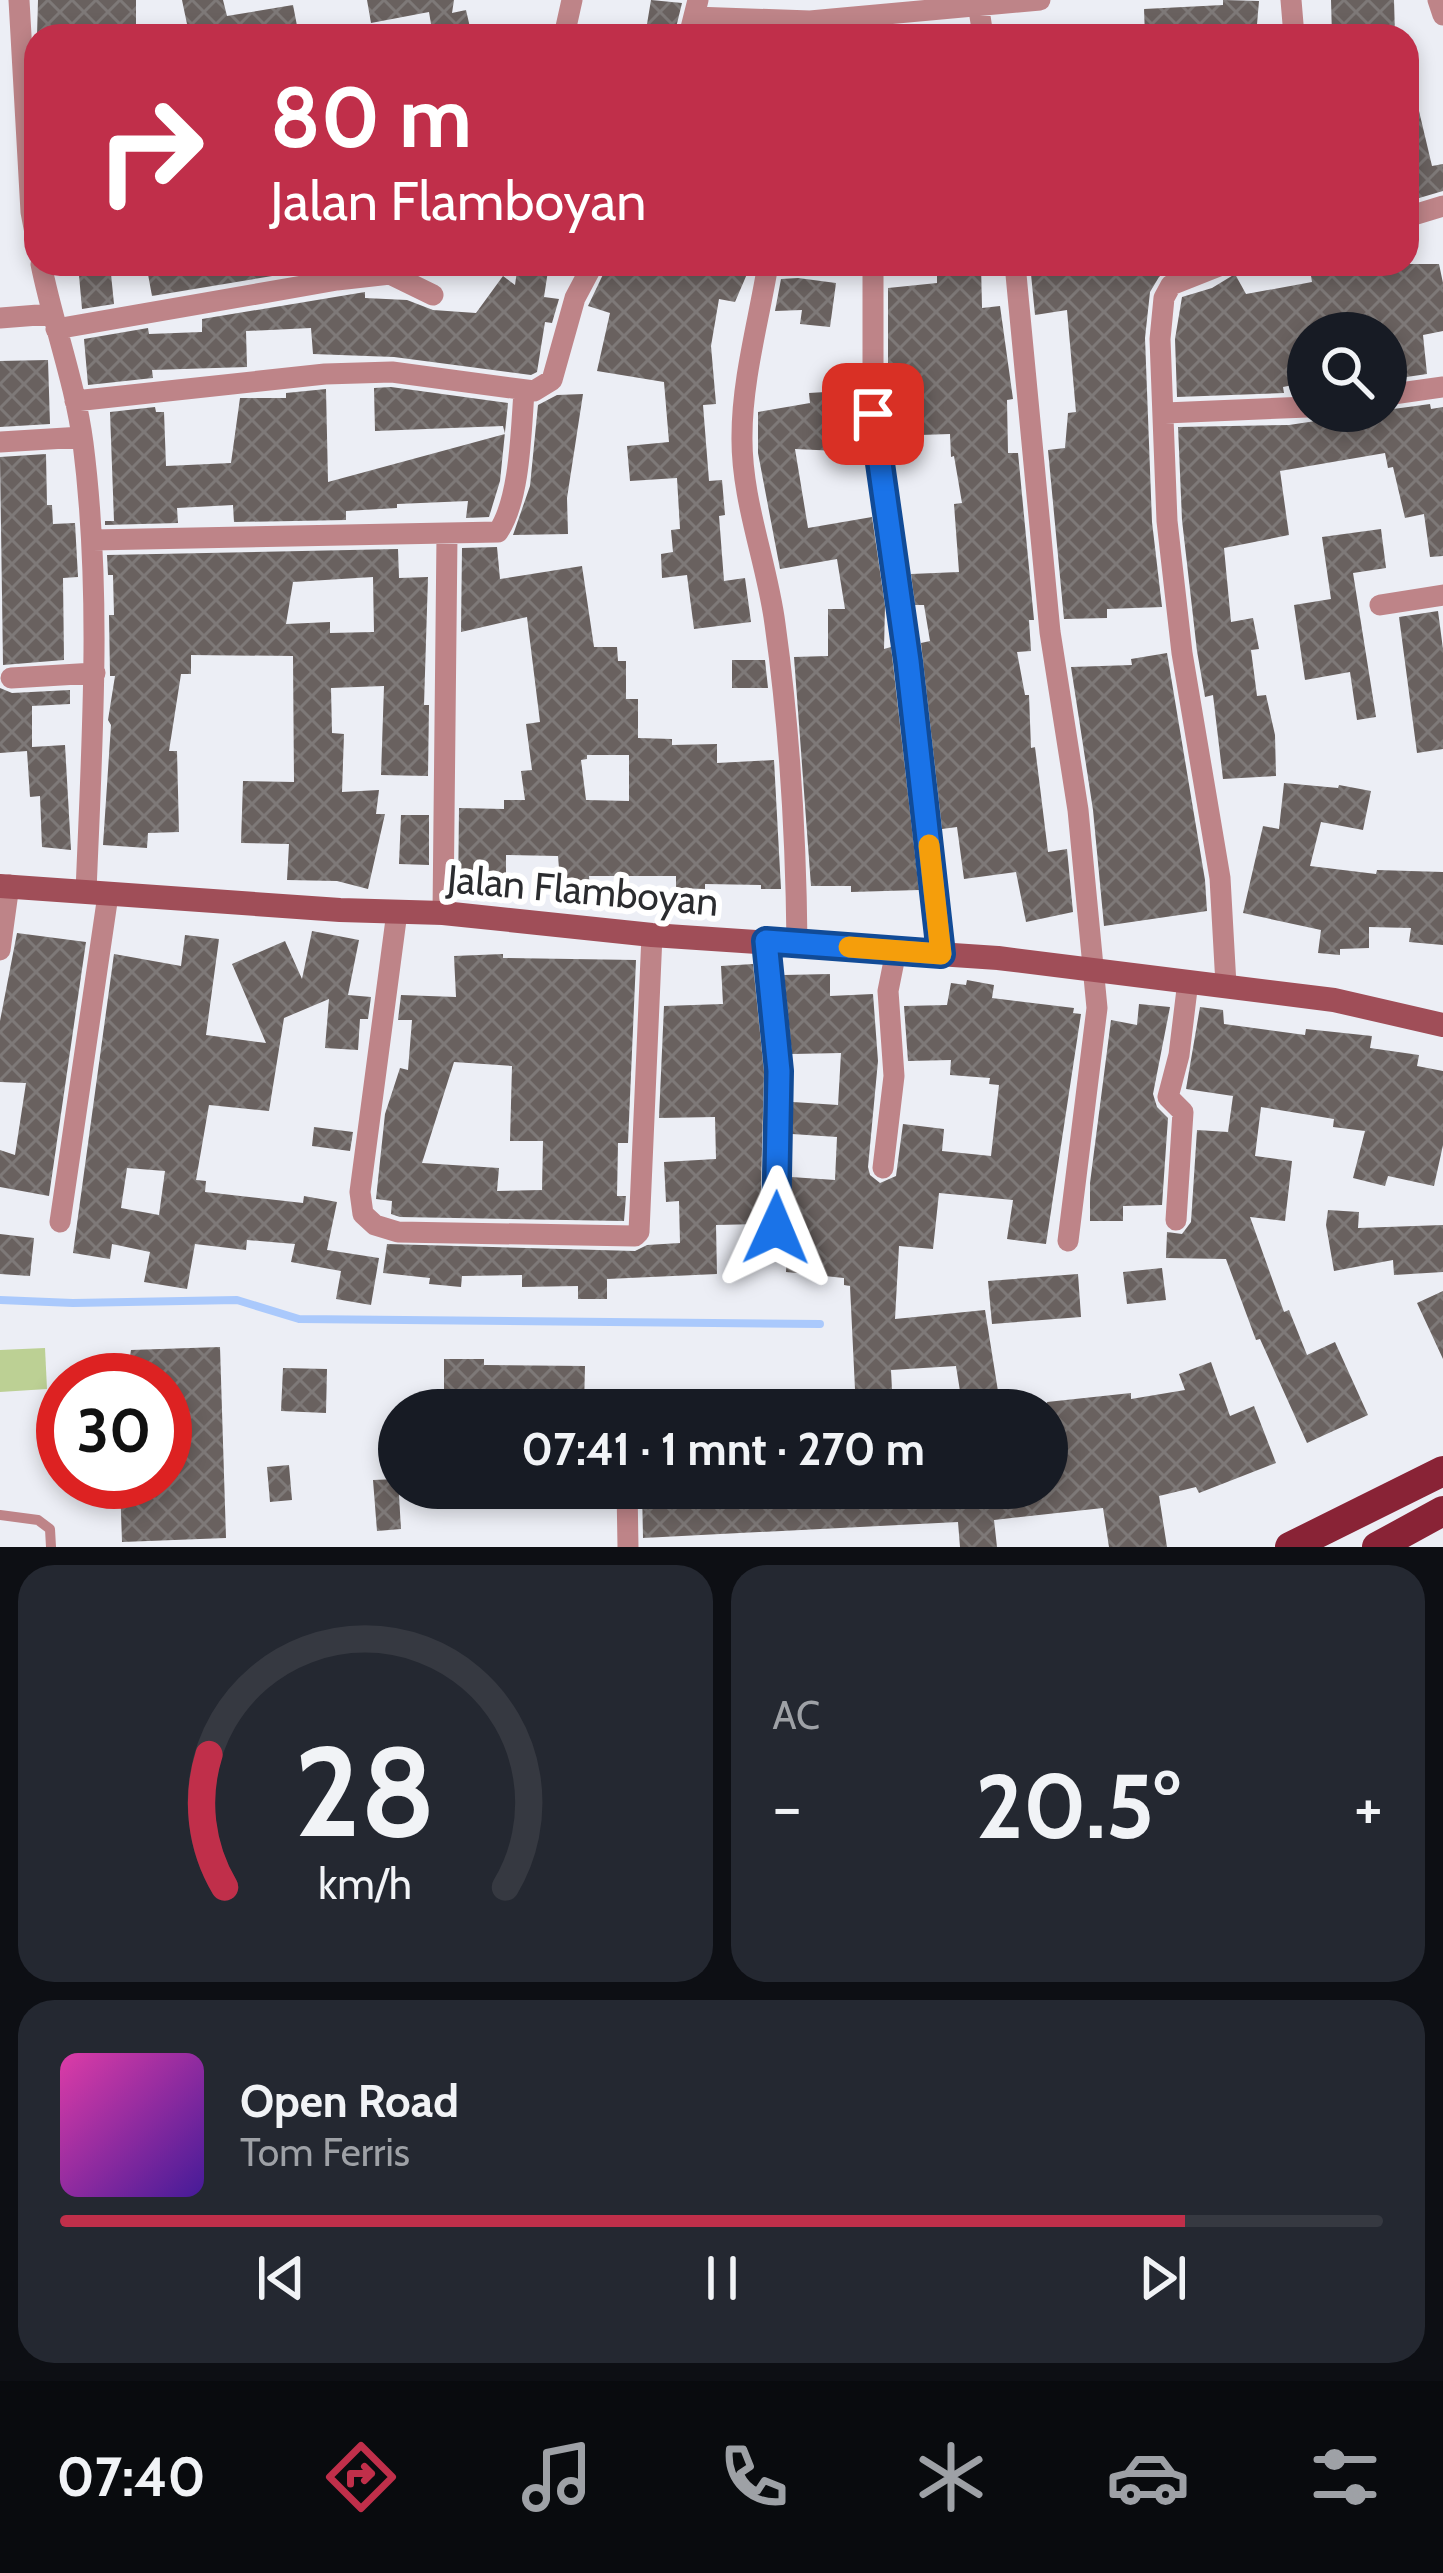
<!DOCTYPE html>
<html lang="id">
<head>
<meta charset="utf-8">
<style>
  :root { --surface:#171b24; --page:#242831; --text:#f1f3f6; --muted:#9ea1a6; --line:#363941; --accent:#c02f4a }
  body { margin:0; font-family:Cabin,sans-serif; background:var(--page); color:var(--text); height:100vh; display:flex; flex-direction:column; font-size:45px; white-space:nowrap }
  * { box-sizing:border-box; margin:0 }
  p { font-size:39px; color:var(--muted) }
  .icon { flex:none; width:66px; height:66px; fill:none; stroke:currentColor; stroke-width:2; stroke-linecap:round; stroke-linejoin:round }
  .map { position:relative; height:1547px; overflow:hidden }
  .side { display:flex; flex-direction:column; gap:18px; padding:18px; background:#0d0f14; flex:1 }
  .side>* { flex:none }
  .hud { position:absolute; left:24px; top:24px; width:1395px; height:252px; border-radius:36px; box-shadow:0 6px 18px #0003; background:#c02f4a; color:#fff; overflow:hidden }
  .tools { position:absolute; left:1287px; top:312px; display:grid; gap:24px }
  .tools a { display:grid; place-items:center; width:120px; height:120px; border-radius:50%; background:var(--surface); box-shadow:0 6px 18px #0003; font-size:60px }
  .speed { position:absolute; left:36px; top:1353px; display:flex; gap:24px; font-size:60px; font-weight:700; text-align:center }
  .speed>* { display:grid; place-content:center; width:156px; height:156px; border-radius:50%; background:var(--surface); box-shadow:0 6px 18px #0003; line-height:1 }
  .speed .limit { border:18px solid #d22; background:#fff; color:#111 }
  .pin { position:absolute; display:grid; place-items:center; width:102px; height:102px; color:#fff; margin:-51px; border-radius:24px; box-shadow:0 6px 18px #0006 }
  .me { position:absolute; width:132px; margin:-66px; rotate:1deg; stroke-linejoin:round; filter:drop-shadow(0 0 9px #0008) }
  .turn { display:flex; align-items:center; gap:42px; height:252px; padding:0 48px; font-size:54px }
  .turn .icon { width:156px; height:156px; stroke-width:2.5 }
  .turn b { display:block; font-size:84px; line-height:102px }
  .big { font-size:90px; font-weight:800; line-height:1.1 }
  .side .widget { flex:1; display:flex; flex-direction:column; justify-content:center; gap:18px; min-width:0; padding:0 42px; border-radius:36px; background:var(--page) }
  .side .dial { align-items:center; gap:0 }
  .dial svg { height:312px; overflow:visible; fill:none; stroke:var(--line); stroke-width:7; stroke-linecap:round; text-anchor:middle }
  .dial text { fill:var(--text); stroke:none }
  .song { display:flex; align-items:center; gap:36px }
  .cover { width:144px; height:144px; border-radius:18px; background:linear-gradient(135deg,hsl(320 70% 55%),hsl(260 70% 35%)) }
  .played { height:12px; border-radius:6px; background:linear-gradient(90deg,var(--accent) 85%,var(--line) 85%) }
  .keys { display:flex; justify-content:space-around; direction:ltr }
  .heat { display:flex; justify-content:space-between; align-items:center; font-size:66px; direction:ltr }
  .side .tiles { flex:1; display:grid; gap:18px; grid-template-columns:1fr 1fr }
  .widget:last-child { grid-column:span 2 }
  .trip { position:absolute; left:378px; top:1389px; width:690px; height:120px; border-radius:60px; background:var(--surface); box-shadow:0 6px 18px #0003; font-weight:800; line-height:120px; text-align:center }
  .tab-bar { display:flex; height:192px; justify-content:space-around; align-items:center; background:#090b0e; color:var(--muted) }
  .tab-bar .icon { width:84px; height:84px }
  .tab-bar .selected { color:var(--accent) }
  .tab-bar b { font-size:54px; color:var(--text) }
  .map>svg:first-child { display:block }
  .garden { fill:#bcd094 }
  .lines { fill:none; stroke-linecap:round; stroke-linejoin:round }
  .stream { stroke:#aac9fc; stroke-width:8 }
  .building { fill:url(#building-cross-hatch); fill-rule:evenodd }
  .lane { stroke:#be8488; stroke-width:10 }
  .street { stroke:#be8488; stroke-width:21 }
  .secondary { stroke:#a04e58; stroke-width:24 }
  .primary { stroke:#892336; stroke-width:30 }
  .route-casing { stroke:#114b97; stroke-width:30 }
  .route { stroke:#1a73e8; stroke-width:21 }
  .slow { stroke:#f59e0b; stroke-width:21 }
  .labels { text-anchor:middle; dominant-baseline:central; stroke-width:12; stroke-linejoin:round; paint-order:stroke }
  .street-label { font-size:39px; fill:#2b2c2f; stroke:#fff }
</style>
</head>
<body>
<div class="map">
<svg width="1443" height="1547" viewBox="0 0 1443 1547">
  <defs>
    <pattern id="building-cross-hatch" width="8" height="8" patternUnits="userSpaceOnUse" patternTransform="scale(3)"><rect width="8" height="8" fill="#69615f"/><path d="M0 0l8 8M0 8l8-8" fill="none" stroke="#7e7978"/></pattern>
  </defs>
  <rect width="100%" height="100%" fill="#eceef5"/>
  <path class="garden" d="M45 1348 47 1389 0 1392V1350Z"/>
  <g class="lines">
    <path class="stream" d="M0 1300 73 1303 237 1300 299 1319 820 1324"/>
  </g>
  <path class="building" d="M38 0H136V36H37Z
    M182 0H223L227 16 293 5 299 36H175L174 26 187 24Z
    M367 0H454L452 13 466 10 472 36H433L429 12 371 23Z
    M651 0 682 3 674 36H645Z
    M1223 0 1259 1 1256 36H1145L1144 9 1223 5Z
    M1331 0H1394L1395 35 1332 36Z
    M1407 94H1415L1432 166 1443 164V191L1409 201Z
    M78 264H110L114 304 82 309Z
    M176 264H345L152 296 147 269Z
    M518 264H549L544 297 559 299 552 323 545 322 537 372 531 375 394 357 313 354 311 328 246 331 247 367 152 370 153 378 88 385 84 339 148 328 149 334 202 332V319L365 292V298L407 300 433 310 476 313 503 276 515 285Z
    M608 264 750 267 735 302 719 299 711 346 716 404 703 405 709 481 722 480 725 515 719 516 724 581 745 578 751 622 694 629 687 575 662 578 661 554 673 552 671 530 680 529 677 478 630 481 627 446 669 442 664 382 597 371 610 313 588 306Z
    M937 264H981L982 308 1000 306 1013 399 1007 400 1008 453H1018L1034 620H1029L1031 651 1017 652 1025 695H1029L1031 748 1035 747 1048 852 1067 849 1073 912 1026 922 1016 872 964 879 957 827 942 829 921 643 930 641 924 605H915L911 574 959 572 954 504 962 503 954 456 951 457 950 434 891 436 888 413V288L937 283Z
    M1030 264H1174L1159 277 1150 292 1145 338 1152 522 1162 607 1107 609V618L1064 619 1048 450 1065 448 1068 413 1076 412 1067 310 1035 315Z
    M1309 264H1439L1443 283V331L1423 335 1427 374 1386 380V333H1308V382L1283 387 1284 393 1177 397 1175 339 1182 297 1212 288 1235 274 1246 294 1312 282Z
    M798 278 836 283 830 327 800 324 802 310 775 311 781 279Z
    M48 360 50 424 0 427V361Z
    M391 387 508 403 500 481 489 517 466 518 468 501 397 504V508L346 511V520L234 522 233 505 177 508 178 523 105 525V521H114L110 412 155 407 156 412H164L166 466 231 463 240 398H286V393L326 389 328 482 505 434 503 426 375 431 374 388Z
    M858 390 859 452 795 449 808 528 872 517 885 606 884 649 891 647 919 890 851 892V886H811L794 657 828 656V609H845L837 559 780 569 758 453V412L810 403 809 393Z
    M583 394 567 498 568 534 513 535 530 486 538 405 557 395Z
    M1430 404 1431 409 1443 407V556L1430 557 1424 514 1405 518 1393 467 1388 468 1385 453 1280 471 1289 535 1224 548 1231 622 1253 618 1259 649 1251 650 1257 696 1266 695 1275 735 1276 776 1223 779 1213 695 1205 697 1197 651 1182 520 1178 427 1289 425 1349 416V421L1386 414V410Z
    M46 454 47 505H52L53 524 75 523 78 577 63 578 64 660 3 665 0 457Z
    M1381 529 1386 568 1353 573 1376 717 1357 720 1350 672 1305 680 1294 605 1331 599 1322 537Z
    M497 547 500 579 582 566 594 647H617L618 661H626V699H638V738L672 739V745L717 744V763L774 760 781 889H761V885L705 884V889L676 888V876H589L591 903 562 905 558 856 506 855V897L458 898 459 808 504 809V800H525L521 771 532 770 526 724 540 722 527 617 461 632 462 548ZM587 755H629V801L586 800 581 760 587 759Z
    M398 549 399 578 428 577 424 705H429L428 776 381 775 384 686 331 688 332 733 344 734 342 792 379 790 376 814H385L368 889 337 881 287 880 289 844 241 843 243 781 294 782 293 656 191 655V674H181L169 751H177L179 832 148 833 147 848 103 845 111 725 108 720 115 676H110L109 615H114L113 575H108L107 555ZM373 577 374 632 330 633V622L286 624 293 582Z
    M1438 611 1443 649V749L1417 753 1399 617Z
    M1167 653 1205 880 1207 911 1104 926 1093 810 1071 667 1132 665 1131 659Z
    M732 660H765L768 688H732Z
    M0 688 12 693 70 690V704L32 706V747L65 745 71 850 42 847 40 796 30 797 27 751 0 753Z
    M1284 783 1338 788 1339 785 1371 791 1363 830 1321 822 1310 866 1376 874 1377 870 1443 872V945L1409 942 1411 928 1369 927V948L1340 949V955L1318 953 1321 930 1243 913 1263 826 1279 829Z
    M401 815H429V865L399 864Z
    M312 931 359 940 348 995 371 997 368 1019H360L358 1050 325 1048 329 999 284 1018 269 1111 209 1105 196 1180 206 1181 205 1192 303 1203 304 1196 337 1202 327 1250 379 1258 371 1305 336 1299 341 1271 291 1262 295 1244 247 1240 246 1250 195 1244 187 1289 144 1282 150 1252 112 1244 110 1259 73 1253 114 954 181 966 185 935 219 939 206 1035 266 1043 232 964 285 941 302 979ZM127 1168 165 1171 159 1215 121 1208Z
    M17 933 86 942 49 1196 0 1187V1150L15 1155 26 1083 0 1082V1021Z
    M503 954V958L636 960 628 1143H618L617 1196H626L624 1221 400 1217 391 1214 392 1201 376 1199 385 1114 400 1068 408 1070 412 1020H398L401 995 456 997 454 956ZM454 1062 512 1066 510 1141H543L542 1190 497 1191 499 1168 422 1163Z
    M753 964 764 1072 760 1224 716 1225 717 1274 607 1279V1299H578V1286L522 1287V1275L462 1276 461 1287 429 1284 430 1278 383 1273 387 1244 635 1251 647 1245 680 1243 679 1201 666 1202 664 1162 716 1159 715 1117 659 1118 664 1006 723 1004 721 966Z
    M830 974V996L873 994 878 1061 868 1167 870 1175 880 1183 896 1176 903 1124 944 1129 942 1151 991 1156 999 1085 989 1084 990 1078 950 1075 951 1060 908 1061 904 1006 947 1005 951 983 966 985 967 980 994 985 992 998 1074 1008 1073 1013 1081 1014 1046 1244 1007 1239 1013 1200 939 1193 933 1249 899 1246 895 1319 985 1310 1001 1410H963L956 1366 891 1370 893 1410H856L850 1286 844 1285V1278L786 1272 791 1177 835 1180 837 1137 792 1134 793 1102 838 1105 841 1053 792 1054 784 975Z
    M1139 1004 1170 1007 1153 1094 1157 1107 1168 1118 1162 1205 1123 1206V1221H1090V1183L1111 1020 1137 1025Z
    M1200 1007 1223 1010 1224 1024 1305 1035 1306 1029 1372 1036 1370 1048 1419 1055 1417 1066 1443 1071V1145L1434 1186 1388 1176 1385 1186 1353 1178 1365 1131 1333 1127 1334 1119 1261 1107 1255 1156 1292 1161 1285 1221 1250 1217 1284 1312 1289 1310 1307 1355 1335 1342 1368 1415 1307 1443 1260 1339 1256 1340 1226 1259 1166 1258 1167 1232 1182 1234 1191 1222 1197 1130 1228 1132 1233 1096 1186 1089Z
    M314 1127 353 1132 350 1151 312 1146Z
    M1328 1210 1359 1212 1358 1228 1443 1225V1272L1394 1275 1393 1260 1334 1271 1326 1225Z
    M0 1234 34 1238 30 1276 0 1274Z
    M1162 1268 1166 1300 1127 1304 1123 1272Z
    M1078 1274 1081 1317 992 1324 988 1281Z
    M1443 1291V1359L1417 1303Z
    M220 1347 226 1538 122 1542 120 1482H165V1380H126L131 1350Z
    M444 1359H484V1365L585 1366 584 1406 497 1405V1392H444Z
    M1211 1362 1230 1416 1254 1406 1276 1463 1199 1493 1196 1487 1159 1496 1167 1547H1109L1103 1508 994 1520 997 1547H960L958 1522 643 1538 642 1488H1047V1402L1131 1393V1399L1185 1390 1179 1374Z
    M283 1368 327 1369 326 1413 281 1411Z
    M289 1465 292 1500 270 1502 267 1467Z
    M398 1479 401 1529 377 1531 373 1480Z"/>
  <g class="lines">
    <path class="lane" d="M0 1515 38 1520 50 1529 51 1547"/>
    <path class="street" d="M19 0 31 212 36 238
      M1291 0 1294 36
      M1438 0 1443 15
      M978 3 983 36
      M694 17 810 21 1040 0
      M564 36 572 0
      M689 36 698 0
      M1407 217 1443 206
      M41 264C53 324 75 382 83 443 102 592 92 742 86 892
      M768 264C759 320 742 379 742 436 741 500 767 562 775 624 790 731 796 836 797 944
      M873 264V414L908 661 941 954
      M1015 264 1050 632 1078 810 1097 1008 1068 1241
      M1224 264 1171 285 1164 298 1160 339 1167 521 1182 653 1220 878 1226 985
      M0 318 51 314
      M56 329 337 280 390 274 433 295
      M1386 395 1443 387
      M75 401 325 374 392 372 534 391 552 380 575 298 593 264
      M1165 413 1308 407
      M0 442 82 437
      M93 540 498 532C520 500 521 431 524 392
      M1380 605 1443 595
      M11 678 95 673
      M397 912 360 1192 363 1214 375 1225 398 1232 635 1236 639 1232 652 935
      M443 913 447 535
      M766 941 779 1071 775 1228
      M0 950 9 885
      M883 1168 894 1076 888 991 896 951
      M1176 1220 1183 1112 1168 1097 1179 1055 1188 981
      M60 1222 108 895
      M627 1488 628 1547"/>
    <path class="secondary" d="M0 886 340 910 443 913 652 935 998 958 1334 1000 1443 1025"/>
    <path class="primary" d="M1290 1547 1443 1471
      M1377 1547 1443 1511"/>
  </g>
  <g class="lines">
    <g class="route-casing">
      <path id="route" d="M776 1228 779 1071 766 941 941 954 908 661 873 414"/>
    </g>
    <use href="#route" class="route"/>
    <path class="slow" d="M849 947 941 954 929 845"/>
  </g>
  <g class="labels">
    <g class="street-label">
      <text transform="translate(583 890) rotate(5)">Jalan Flamboyan</text>
    </g>
  </g>
</svg>
<div class="tools">
<a><svg class="icon" aria-label="search" viewBox="0 0 24 24"><circle cx="10" cy="10" r="6"/><path d="M15 15l6 6"/></svg></a>
</div>
<div class="speed"><div class="limit">30</div></div>
<div class="pin" style="left:873px;top:414px;background:#d93025"><svg class="icon" aria-label="arrive" viewBox="0 0 24 24"><path d="M6 21V4h12l-3 4 3 4H6"/></svg></div>
<svg class="me" style="left:776px;top:1228px" viewBox="-20 -20 40 40"><path d="M0-17L14 15 0 8-14 15z" fill="#1a73e8" stroke="#fff" stroke-width="4"/></svg>
<div class="trip">07:41 · 1 mnt · 270 m</div>
<div class="hud">
<div class="turn"><svg class="icon" aria-label="right" viewBox="0 0 24 24"><path d="M7 20v-9h11M14 6l5 5-5 5"/></svg><div><b>80 m</b>Jalan Flamboyan</div></div>
</div>
</div>
<section class="side">
<div class="tiles">
<div class="widget dial"><svg viewBox="0 0 100 80">
<path d="M14 69A42 42 0 1 1 86 69"/>
<path d="M14 69A42 42 0 0 1 10 35" stroke="#c02f4a"/>
<text x="50" y="56" font-size="32" font-weight="700">28</text>
<text x="50" y="72" font-size="11">km/h</text>
</svg></div>
<div class="widget"><p>AC</p>
<div class="heat"><a>−</a><b class="big">20.5°</b><a>+</a></div>
</div>
<div class="widget">
<div class="song"><i class="cover"></i><div><b>Open Road</b><p>Tom Ferris</p></div></div>
<div class="played"></div>
<div class="keys"><svg class="icon" aria-label="previous" viewBox="0 0 24 24"><path d="M18 5L8 12l10 7zM5 5v14"/></svg><svg class="icon" aria-label="pause" viewBox="0 0 24 24"><path d="M8 5v14M16 5v14"/></svg><svg class="icon" aria-label="next" viewBox="0 0 24 24"><path d="M6 5l10 7-10 7zM19 5v14"/></svg></div>
</div>
</div>
</section>
<nav class="tab-bar">
<b>07:40</b>
<svg class="icon selected" aria-label="directions" viewBox="0 0 24 24"><path d="M12 3l9 9-9 9-9-9zM9 14v-3h6M13 9l2 2-2 2"/></svg>
<svg class="icon" aria-label="music" viewBox="0 0 24 24"><path d="M9 18V5l10-2v13"/><circle cx="6" cy="18" r="3"/><circle cx="16" cy="16" r="3"/></svg>
<svg class="icon" aria-label="phone" viewBox="0 0 24 24"><path d="M5 4h4l2 5-3 2q2 4 5 5l2-3 5 2v4C11 20 4 13 5 4z"/></svg>
<svg class="icon" aria-label="climate" viewBox="0 0 24 24"><path d="M12 3v18M4 7l16 10M4 17L20 7"/></svg>
<svg class="icon" aria-label="car" viewBox="0 0 24 24"><path d="M5 17H2v-5l4-1 3-4h7l3 4 3 1v5h-3M9 17h6M6 11h13"/><circle cx="7" cy="17" r="2"/><circle cx="17" cy="17" r="2"/></svg>
<svg class="icon" aria-label="filters" viewBox="0 0 24 24"><path d="M4 7h16M4 17h16"/><circle cx="9" cy="7" r="2"/><circle cx="15" cy="17" r="2"/></svg>
</nav>
</body>
</html>
